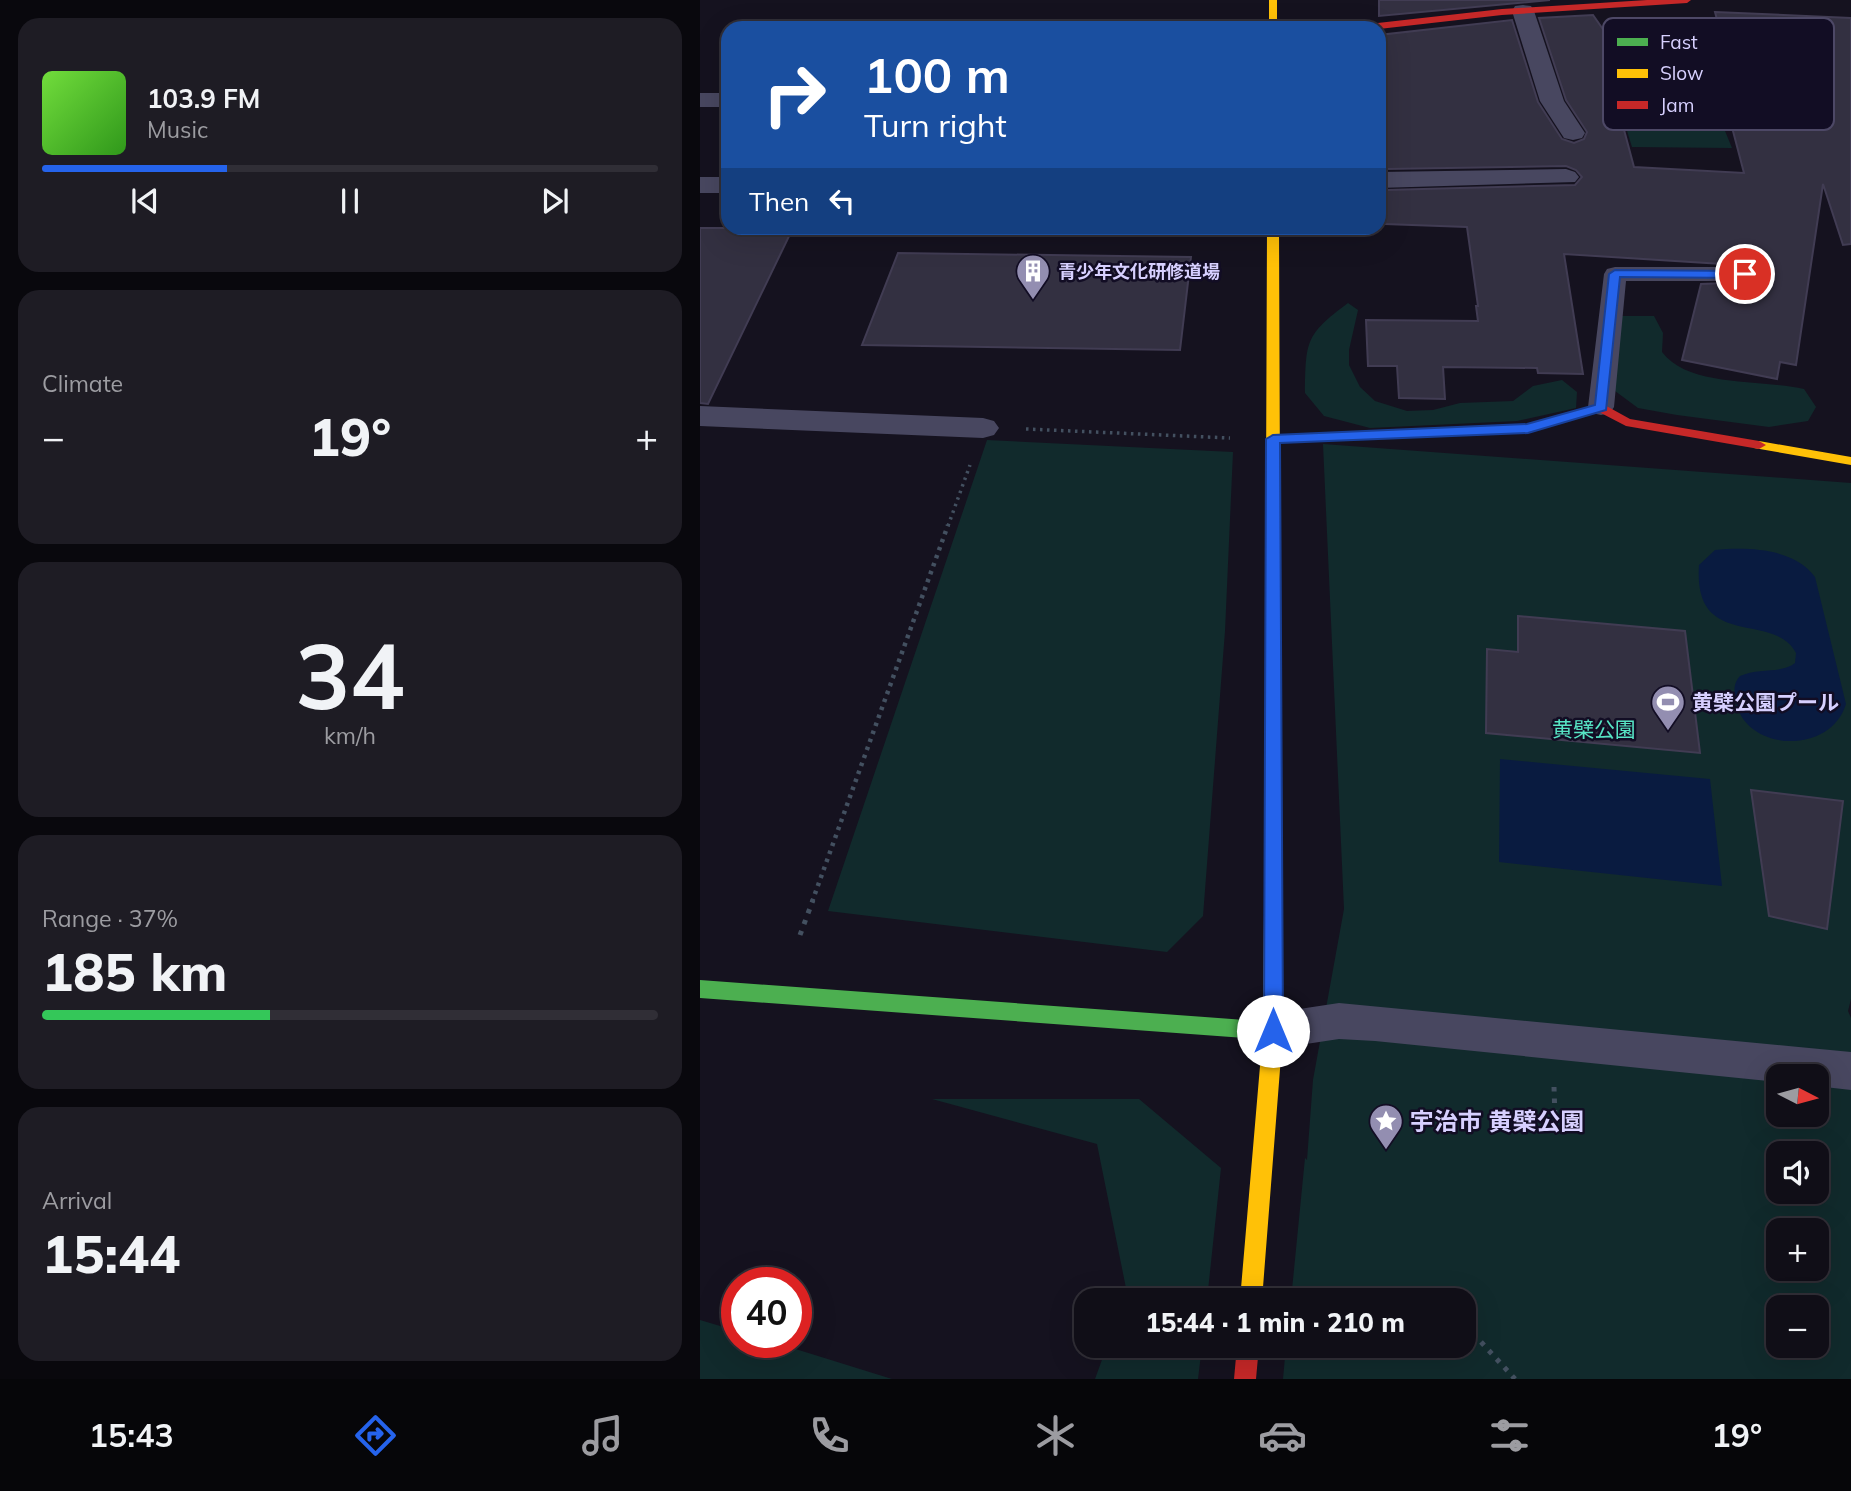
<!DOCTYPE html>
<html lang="en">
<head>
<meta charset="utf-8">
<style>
  :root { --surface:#100e17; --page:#1e1c24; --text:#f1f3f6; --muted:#9c9ca1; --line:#302e36; --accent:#2563eb }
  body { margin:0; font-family:Mulish,"Noto Sans JP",sans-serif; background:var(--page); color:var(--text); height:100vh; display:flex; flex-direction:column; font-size:26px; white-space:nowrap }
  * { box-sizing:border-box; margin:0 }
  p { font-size:23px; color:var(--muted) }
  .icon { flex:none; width:38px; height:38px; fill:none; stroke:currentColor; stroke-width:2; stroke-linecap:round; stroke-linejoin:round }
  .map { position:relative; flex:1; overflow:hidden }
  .drawer { display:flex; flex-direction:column; gap:18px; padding:18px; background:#09080d; width:700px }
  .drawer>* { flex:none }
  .banner { position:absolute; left:21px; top:21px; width:665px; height:214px; border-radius:21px; box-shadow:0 7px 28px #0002,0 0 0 2px var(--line); background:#1a4fa0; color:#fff; overflow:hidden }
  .needle { width:46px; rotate:96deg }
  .tools { position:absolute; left:1066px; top:1064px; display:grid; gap:14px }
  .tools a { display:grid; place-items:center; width:63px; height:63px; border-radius:14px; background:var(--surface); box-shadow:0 7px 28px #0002,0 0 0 2px var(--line); font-size:35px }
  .speed { position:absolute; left:21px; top:1267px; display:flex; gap:14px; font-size:35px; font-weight:700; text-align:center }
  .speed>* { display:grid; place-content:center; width:91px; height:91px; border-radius:50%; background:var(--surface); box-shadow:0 7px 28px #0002,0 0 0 2px var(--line); line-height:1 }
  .speed .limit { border:10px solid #d22; background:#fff; color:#111 }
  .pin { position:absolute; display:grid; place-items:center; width:60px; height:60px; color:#fff; margin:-30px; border:4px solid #fff; border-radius:50%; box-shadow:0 2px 7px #0007 }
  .me { position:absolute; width:77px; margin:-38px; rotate:0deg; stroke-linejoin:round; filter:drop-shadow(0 0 5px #0008) }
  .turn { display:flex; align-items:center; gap:24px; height:147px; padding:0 28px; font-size:32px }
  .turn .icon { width:91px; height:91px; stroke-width:2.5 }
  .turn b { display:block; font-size:49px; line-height:60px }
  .then { display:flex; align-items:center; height:66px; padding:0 28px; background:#0003; gap:14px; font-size:26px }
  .big { font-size:52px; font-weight:800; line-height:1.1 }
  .drawer .widget { flex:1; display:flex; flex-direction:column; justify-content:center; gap:10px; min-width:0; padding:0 24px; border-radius:21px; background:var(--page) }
  .drawer .dial { align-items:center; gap:0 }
  .dial b { font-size:91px; line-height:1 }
  .song { display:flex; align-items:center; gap:21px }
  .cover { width:84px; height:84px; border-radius:10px; background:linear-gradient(135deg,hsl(100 70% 55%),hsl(110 70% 35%)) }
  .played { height:7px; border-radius:4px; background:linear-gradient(90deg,var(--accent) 30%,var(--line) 30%) }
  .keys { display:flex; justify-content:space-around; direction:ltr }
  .heat { display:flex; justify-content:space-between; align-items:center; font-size:38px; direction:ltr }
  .charge { height:10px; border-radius:5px; background:linear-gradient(90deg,#34c759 37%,var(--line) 0) }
  .trip { position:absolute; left:374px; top:1288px; width:402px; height:70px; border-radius:21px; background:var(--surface); box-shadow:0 7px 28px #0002,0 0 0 2px var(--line); font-weight:800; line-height:70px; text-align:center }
  .dock { display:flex; height:112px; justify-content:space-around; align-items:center; background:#060609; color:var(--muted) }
  .dock .icon { width:49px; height:49px }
  .dock .selected { color:var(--accent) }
  .dock b { font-size:32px; color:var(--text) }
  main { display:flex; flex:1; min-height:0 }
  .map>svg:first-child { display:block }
  .green { fill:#112a2c; fill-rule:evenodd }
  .water { fill:#091b40 }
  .building { fill:#333041; stroke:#413c53; stroke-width:2 }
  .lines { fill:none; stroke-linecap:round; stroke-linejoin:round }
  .path-far2 { stroke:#435060; stroke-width:3.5; stroke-dasharray:2.5 4.5; stroke-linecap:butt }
  .path-far1 { stroke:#435060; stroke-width:4.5; stroke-dasharray:3.5 5; stroke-linecap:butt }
  .path { stroke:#435060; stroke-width:5; stroke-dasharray:4.5 7; stroke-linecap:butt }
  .lane { fill:#484760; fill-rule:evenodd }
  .street { fill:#484760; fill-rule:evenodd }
  .fast { fill:#4caf50; fill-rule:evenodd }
  .slow { fill:#ffc107; fill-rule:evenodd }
  .jam { fill:#c62828; fill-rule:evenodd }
  .route { fill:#2563eb; stroke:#184099; stroke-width:2 }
  .labels { text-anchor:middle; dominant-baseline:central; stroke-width:5; stroke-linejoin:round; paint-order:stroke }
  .far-poi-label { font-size:18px; font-weight:bold; fill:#d7d0ff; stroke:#120d24; text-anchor:start }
  .poi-label { font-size:21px; font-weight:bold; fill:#d7d0ff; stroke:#120d24; text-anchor:start }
  .park-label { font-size:21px; fill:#57e4c4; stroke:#120d24 }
  .near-poi-label { font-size:24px; font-weight:bold; fill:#d7d0ff; stroke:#120d24; text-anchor:start }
  .key { fill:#120d24; stroke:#4d4866; stroke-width:2 }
  .key-label { font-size:19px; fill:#d7d0ff }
</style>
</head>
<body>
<main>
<section class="drawer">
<div class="widget">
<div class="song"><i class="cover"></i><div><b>103.9 FM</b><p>Music</p></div></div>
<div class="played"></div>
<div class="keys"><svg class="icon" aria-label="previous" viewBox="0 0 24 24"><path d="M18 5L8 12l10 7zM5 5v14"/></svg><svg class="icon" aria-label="pause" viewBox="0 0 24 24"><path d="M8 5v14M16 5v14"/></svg><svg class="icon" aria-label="next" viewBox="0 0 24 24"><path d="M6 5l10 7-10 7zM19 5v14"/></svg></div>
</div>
<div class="widget"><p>Climate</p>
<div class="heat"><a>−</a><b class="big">19°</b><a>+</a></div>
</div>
<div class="widget dial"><b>34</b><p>km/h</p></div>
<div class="widget"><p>Range · 37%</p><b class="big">185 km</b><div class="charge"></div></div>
<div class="widget"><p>Arrival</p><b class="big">15:44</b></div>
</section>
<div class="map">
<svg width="1151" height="1379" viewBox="0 0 1151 1379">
  <rect width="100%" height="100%" fill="#15121f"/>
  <path class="green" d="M943 64 998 65 1032 148 932 147 907 66 944 67Z
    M648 303 658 310 649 350V365L660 387 675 401 707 411 733 410 760 403 813 401 833 386 862 380 877 392 876 408 817 421 670 428 624 416 605 393C606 341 605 335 648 303Z
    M921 316H954L963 333 962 352C989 388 1062 379 1104 389L1116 407 1108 421 1069 427 977 415 938 408 911 388Z
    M287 440 533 452 525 631 503 916 467 952 128 911Z
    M623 444 1151 483V999L1148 1011 1151 1018V1379H583L586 1346H765V1300H591L605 1158 607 1160 613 1080 644 909ZM1078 1076H1116V1115H1078ZM1078 1153H1116V1192H1078ZM1078 1230H1116V1269H1078ZM1078 1307H1116V1346H1078Z
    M232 1099H439L521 1168 507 1300H422L426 1288 397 1144Z
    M0 1320 37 1331V1342H73L192 1379H0Z
    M407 1346H502L498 1379H395Z"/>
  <path class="water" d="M1015 550C1048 547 1094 548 1115 577L1146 704C1130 757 1041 752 1035 697 1034 688 1034 683 1040 676 1059 667 1082 674 1095 663L1096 653C1074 610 993 652 999 565Z
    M800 759 1010 779 1022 886 799 862Z"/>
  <path class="building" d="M679 0H850L679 16Z
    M1015 12 1151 18V244L1143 245 1123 184 1096 365 1080 362 1077 379 982 360 1001 284 1054 282 1058 275 1054 266 864 254 883 374 838 373 837 368 743 367 745 399 699 398 697 366H668L666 320 778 321 776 306H778L767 227 685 224 686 190 875 185 882 177 876 170 866 166 686 169 687 158H682L684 118H679V35L812 20 838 102 862 139 874 143 884 139 887 132 866 100 839 18 893 15 923 58 905 59 934 167 1044 173 1028 112 990 35H1021Z
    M0 228H93L8 404 0 403Z
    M198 253 491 257 480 350 162 345Z
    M818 616 985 631 1000 753 786 733 787 649 818 652Z
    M1051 790 1143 801 1127 929 1069 916Z"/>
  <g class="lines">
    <path class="path-far2" d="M326 429 530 438
      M248 526 270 465"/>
    <path class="path-far1" d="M112 902 248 525"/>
    <path class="path" d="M100 935 113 900
      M854 1087 855 1118
      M781 1342 815 1379"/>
    <path class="lane" d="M915 267H1045L1053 269 1056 274 1053 279 1045 281H926L914 407 910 413 901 415 892 413 888 407 904 274 907 269Z
      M639 1003 1151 1052V1090L1116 1086V1076H1078V1082L675 1041 639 1039 573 1049 559 1044 554 1031 559 1018 573 1013Z"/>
    <path class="street" d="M823 5 831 6 834 11 864 101 885 133 882 138 873 140 864 138 840 101 812 11 815 6Z
      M0 93H28V107H0Z
      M866 169 875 172 879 177 875 182 679 188V172Z
      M0 177H28V193H0Z
      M0 406 283 418 294 421 299 428 294 435 283 438 0 426Z"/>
    <path class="fast" d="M0 980 573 1022 580 1025 583 1031 580 1037 573 1040 0 998Z"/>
    <path class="slow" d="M569 0H577V28H569Z
      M567 228H579L580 487 573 492 566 487Z
      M1059 441 1151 457V465L1054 448 1052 445Z
      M573 793 579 795 581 800 583 1031 562 1300H540L563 1031 565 800 567 795Z"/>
    <path class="jam" d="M947 0H991L987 3 802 15 679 29 656 28 660 25 802 9Z
      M901 403 930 419 1059 441 1066 445 1059 449 926 426 899 412 828 432 573 443 566 439 573 435 828 424Z
      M573 482 580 487 581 800 579 805 573 807 567 805 565 800 566 487Z
      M537 1346H559L556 1379H534Z"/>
  </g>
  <path class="route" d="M915 270 1045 271 1051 274 1045 278 920 277 906 410 828 433 580 443 583 1031 580 1037 573 1040 566 1037 564 1031 566 439 573 435 827 424 895 405 909 274Z"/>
  <defs>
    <g id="building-pin" transform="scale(1.75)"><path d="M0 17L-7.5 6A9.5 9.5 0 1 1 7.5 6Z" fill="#938eb1" stroke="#120d24"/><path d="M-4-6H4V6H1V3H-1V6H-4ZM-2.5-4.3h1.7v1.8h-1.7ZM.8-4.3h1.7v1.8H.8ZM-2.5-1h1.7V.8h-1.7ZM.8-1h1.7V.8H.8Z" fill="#fff"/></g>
    <g id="stadium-pin" transform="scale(1.75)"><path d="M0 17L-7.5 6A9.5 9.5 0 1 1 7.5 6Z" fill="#938eb1" stroke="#120d24"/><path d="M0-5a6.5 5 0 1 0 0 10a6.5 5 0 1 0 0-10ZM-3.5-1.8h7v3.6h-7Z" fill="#fff"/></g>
    <g id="sight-pin" transform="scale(1.75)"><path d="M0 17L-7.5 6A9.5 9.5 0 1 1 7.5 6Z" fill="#938eb1" stroke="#120d24"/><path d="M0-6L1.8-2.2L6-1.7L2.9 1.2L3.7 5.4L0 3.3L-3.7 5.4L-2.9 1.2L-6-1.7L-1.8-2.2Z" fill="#fff"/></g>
  </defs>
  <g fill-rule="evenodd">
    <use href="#building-pin" x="333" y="271"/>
    <use href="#stadium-pin" x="968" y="702"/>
    <use href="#sight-pin" x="686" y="1121"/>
  </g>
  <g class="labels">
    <g class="far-poi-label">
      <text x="358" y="271">青少年文化研修道場</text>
    </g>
    <g class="poi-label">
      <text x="992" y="702">黄檗公園プール</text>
    </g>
    <g class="park-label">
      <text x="894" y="729">黄檗公園</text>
    </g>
    <g class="near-poi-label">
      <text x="710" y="1121">宇治市 黄檗公園</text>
    </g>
  </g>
  <rect x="903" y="18" width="231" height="112" rx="10" class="key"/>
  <rect x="917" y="38" width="31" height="8" fill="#4caf50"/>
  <rect x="917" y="69" width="31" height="9" fill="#ffc107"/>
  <rect x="917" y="101" width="31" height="8" fill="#c62828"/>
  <g class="key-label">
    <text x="960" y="49">Fast</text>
    <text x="960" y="80">Slow</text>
    <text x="960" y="112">Jam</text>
  </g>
</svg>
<div class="tools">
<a><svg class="needle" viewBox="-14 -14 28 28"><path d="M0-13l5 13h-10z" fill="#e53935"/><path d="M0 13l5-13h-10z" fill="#9c9ca1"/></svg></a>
<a><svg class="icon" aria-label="sound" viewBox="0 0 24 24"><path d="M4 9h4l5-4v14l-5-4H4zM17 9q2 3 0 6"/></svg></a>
<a>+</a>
<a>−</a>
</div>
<div class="speed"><div class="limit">40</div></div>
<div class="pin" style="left:1045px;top:274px;background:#d93025"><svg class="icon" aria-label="arrive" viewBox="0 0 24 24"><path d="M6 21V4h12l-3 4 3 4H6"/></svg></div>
<svg class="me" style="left:573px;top:1031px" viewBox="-20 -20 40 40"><circle r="19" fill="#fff"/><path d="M0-13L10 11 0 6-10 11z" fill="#2563eb"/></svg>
<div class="trip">15:44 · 1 min · 210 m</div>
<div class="banner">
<div class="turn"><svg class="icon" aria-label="right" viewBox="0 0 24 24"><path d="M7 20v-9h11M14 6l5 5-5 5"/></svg><div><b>100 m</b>Turn right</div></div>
<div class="then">Then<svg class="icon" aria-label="left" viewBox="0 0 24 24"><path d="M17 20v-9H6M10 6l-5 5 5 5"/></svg></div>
</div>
</div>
</main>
<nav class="dock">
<b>15:43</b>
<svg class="icon selected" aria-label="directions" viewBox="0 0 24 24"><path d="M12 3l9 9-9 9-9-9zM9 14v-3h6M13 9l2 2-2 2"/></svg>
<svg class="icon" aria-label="music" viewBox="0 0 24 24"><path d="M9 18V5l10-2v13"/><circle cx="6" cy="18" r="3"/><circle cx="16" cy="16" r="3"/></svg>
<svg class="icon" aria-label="phone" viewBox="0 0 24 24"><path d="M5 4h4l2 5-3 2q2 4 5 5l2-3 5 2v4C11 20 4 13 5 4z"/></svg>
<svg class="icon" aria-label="climate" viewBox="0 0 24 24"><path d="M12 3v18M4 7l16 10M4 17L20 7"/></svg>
<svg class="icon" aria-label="car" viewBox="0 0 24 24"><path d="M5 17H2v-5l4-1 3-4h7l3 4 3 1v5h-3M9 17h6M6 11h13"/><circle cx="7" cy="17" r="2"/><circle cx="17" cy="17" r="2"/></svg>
<svg class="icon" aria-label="filters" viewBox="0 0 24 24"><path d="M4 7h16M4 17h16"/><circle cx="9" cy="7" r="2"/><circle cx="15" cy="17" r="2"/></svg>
<b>19°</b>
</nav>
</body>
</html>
